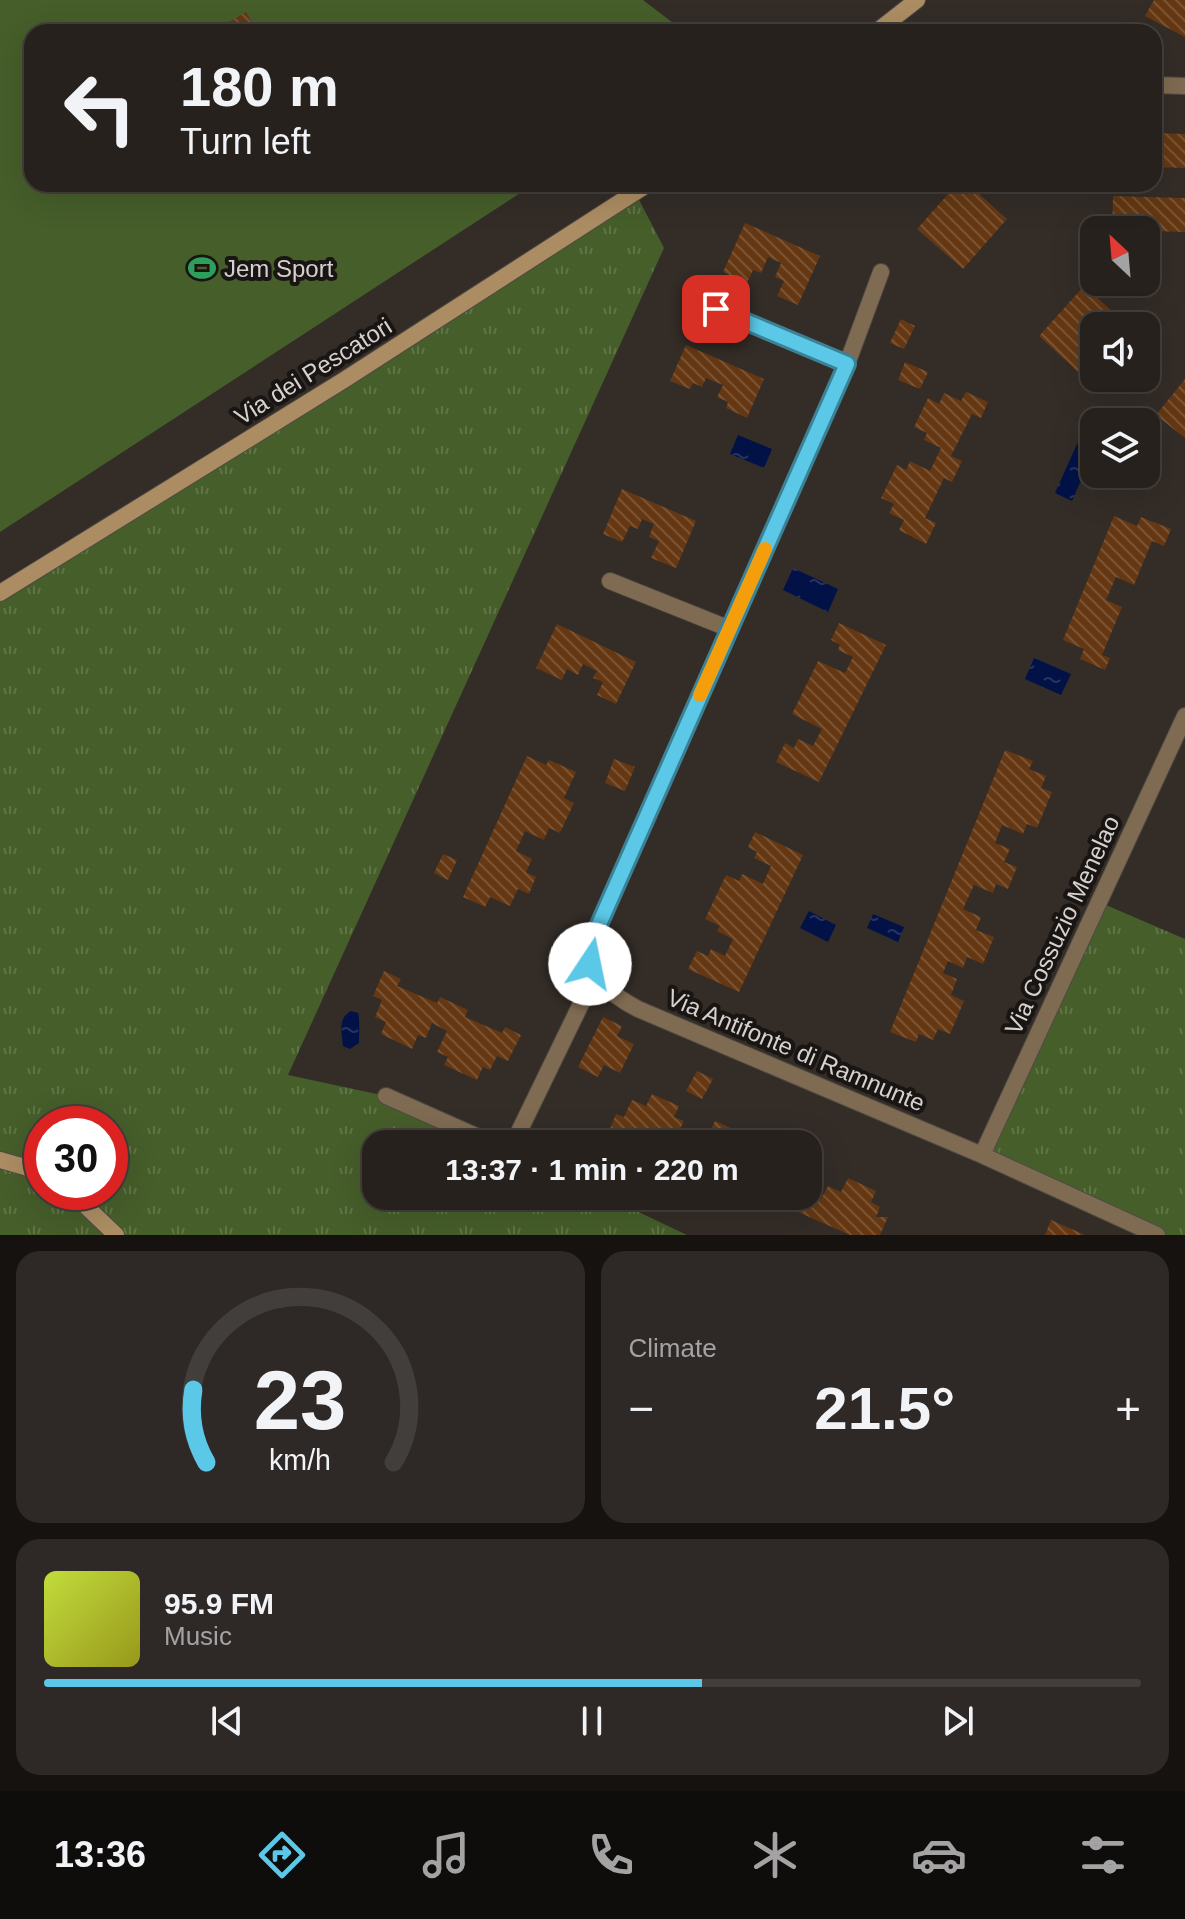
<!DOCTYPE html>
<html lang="en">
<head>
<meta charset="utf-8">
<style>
  :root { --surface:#26211d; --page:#2e2926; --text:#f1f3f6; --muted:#a4a3a4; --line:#423e3b; --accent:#5bc8e7 }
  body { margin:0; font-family:Helvetica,sans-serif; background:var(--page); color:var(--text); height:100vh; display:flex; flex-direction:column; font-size:30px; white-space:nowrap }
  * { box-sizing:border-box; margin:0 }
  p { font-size:26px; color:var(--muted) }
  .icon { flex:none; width:44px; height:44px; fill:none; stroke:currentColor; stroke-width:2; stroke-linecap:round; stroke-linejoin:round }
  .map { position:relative; height:1235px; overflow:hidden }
  .panel { display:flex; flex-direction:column; gap:16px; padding:16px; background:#151210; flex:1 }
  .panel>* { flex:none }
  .top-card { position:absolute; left:24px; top:24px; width:1138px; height:168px; border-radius:24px; box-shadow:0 8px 32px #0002,0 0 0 2px var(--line); background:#26211d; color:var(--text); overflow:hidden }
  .needle { width:52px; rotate:334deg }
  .buttons { position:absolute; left:1080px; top:216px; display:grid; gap:16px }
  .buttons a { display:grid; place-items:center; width:80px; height:80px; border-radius:16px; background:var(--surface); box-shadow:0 8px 32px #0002,0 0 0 2px var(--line); font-size:40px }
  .speed { position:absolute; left:24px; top:1106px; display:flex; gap:16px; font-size:40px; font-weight:700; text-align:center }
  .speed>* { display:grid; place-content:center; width:104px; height:104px; border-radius:50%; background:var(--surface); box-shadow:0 8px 32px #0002,0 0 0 2px var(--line); line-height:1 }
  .speed .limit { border:12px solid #d22; background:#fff; color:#111 }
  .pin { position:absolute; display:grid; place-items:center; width:68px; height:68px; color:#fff; margin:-34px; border-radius:16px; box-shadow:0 4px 12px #0006 }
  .me { position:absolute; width:88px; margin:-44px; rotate:11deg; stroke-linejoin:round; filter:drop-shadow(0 0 6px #0008) }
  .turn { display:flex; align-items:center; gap:28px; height:168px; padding:0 24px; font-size:36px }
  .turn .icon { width:104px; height:104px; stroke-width:2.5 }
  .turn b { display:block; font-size:56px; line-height:68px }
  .big { font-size:60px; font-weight:700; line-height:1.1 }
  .panel .card { flex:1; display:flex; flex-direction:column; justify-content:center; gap:12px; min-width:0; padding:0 28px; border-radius:24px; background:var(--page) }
  .panel .dial { align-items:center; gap:0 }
  .dial svg { height:208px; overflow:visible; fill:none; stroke:var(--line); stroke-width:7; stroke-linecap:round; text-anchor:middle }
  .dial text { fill:var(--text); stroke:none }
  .song { display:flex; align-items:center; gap:24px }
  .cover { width:96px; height:96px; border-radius:12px; background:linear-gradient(135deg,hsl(70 70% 55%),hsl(60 70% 35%)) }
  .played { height:8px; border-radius:4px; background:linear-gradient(90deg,var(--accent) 60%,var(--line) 60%) }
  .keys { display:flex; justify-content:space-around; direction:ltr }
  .heat { display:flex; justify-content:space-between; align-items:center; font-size:44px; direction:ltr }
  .panel .tiles { flex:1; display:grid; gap:16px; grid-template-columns:1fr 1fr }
  .card:last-child { grid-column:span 2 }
  .trip { position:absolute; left:362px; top:1130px; width:460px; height:80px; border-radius:24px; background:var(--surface); box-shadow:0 8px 32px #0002,0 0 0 2px var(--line); font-weight:700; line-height:80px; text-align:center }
  .tabs { display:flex; height:128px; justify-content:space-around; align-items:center; background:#0f0d0c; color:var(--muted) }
  .tabs .icon { width:56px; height:56px }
  .tabs .on { color:var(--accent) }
  .tabs b { font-size:36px; color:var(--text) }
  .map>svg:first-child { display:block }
  .grass { fill:url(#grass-tufts); fill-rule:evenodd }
  .park { fill:#465e2a }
  .water { fill:url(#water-ripples) }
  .building { fill:url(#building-back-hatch) }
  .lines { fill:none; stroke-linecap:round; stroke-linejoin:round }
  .street-casing { stroke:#504a45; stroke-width:18 }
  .secondary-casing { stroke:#504a45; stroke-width:18 }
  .street { stroke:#7f6b51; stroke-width:16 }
  .secondary { stroke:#ac8d63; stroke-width:16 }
  .route-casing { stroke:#3b8296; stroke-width:20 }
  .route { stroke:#5bc8e7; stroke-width:14 }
  .slow { stroke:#f59e0b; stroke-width:14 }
  .labels { text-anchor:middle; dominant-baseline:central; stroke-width:8; stroke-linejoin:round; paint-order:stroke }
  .poi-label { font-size:24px; fill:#d6d1ce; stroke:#181513; text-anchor:start }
  .street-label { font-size:24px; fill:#d6d1ce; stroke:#181513 }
</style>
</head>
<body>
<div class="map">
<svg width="1185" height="1235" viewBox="0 0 1185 1235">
  <defs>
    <pattern id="grass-tufts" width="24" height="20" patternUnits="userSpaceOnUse" patternTransform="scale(2)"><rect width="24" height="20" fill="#465e2a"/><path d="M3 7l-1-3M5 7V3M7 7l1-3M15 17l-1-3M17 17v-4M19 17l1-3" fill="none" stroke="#607448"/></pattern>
    <pattern id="water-ripples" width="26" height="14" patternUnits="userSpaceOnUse" patternTransform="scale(2)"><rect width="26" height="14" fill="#021247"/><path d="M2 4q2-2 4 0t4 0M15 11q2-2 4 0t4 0" fill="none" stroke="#263360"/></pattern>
    <pattern id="building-back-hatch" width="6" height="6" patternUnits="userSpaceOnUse" patternTransform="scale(2)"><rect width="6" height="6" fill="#653813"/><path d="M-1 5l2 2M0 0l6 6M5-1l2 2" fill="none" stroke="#7a5434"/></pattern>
  </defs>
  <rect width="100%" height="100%" fill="#332c27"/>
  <path class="grass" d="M635 192 664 248 288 1075 386 1096 494 1144H376V1196H605L687 1235H0V593ZM42 1124H110V1192H42Z
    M1099 902 1185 939V1235H1157L982 1155Z"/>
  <path class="park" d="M0 0H643L685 32H32V184H534L0 532Z"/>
  <path class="water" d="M1082 433 1094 438V450L1072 501 1055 493Z
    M738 435 772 449 764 468 730 454Z
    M793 568 838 589 828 612 783 590Z
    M1034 658 1071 674 1061 695 1025 679Z
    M809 911 836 925 828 942 800 928Z
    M873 914 904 927 898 942 867 928Z
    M351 1011 358 1013C360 1017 359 1036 359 1043L350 1049 343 1046C342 1034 337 1018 351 1011Z"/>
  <path class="building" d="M1154 0H1185V37L1145 16Z
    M246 12 258 32H232L227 23Z
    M1154 133 1185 134V168L1154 167Z
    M957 184H968L1007 219 963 269 917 229Z
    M1113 196 1185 198V232L1112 230Z
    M745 223 820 256 798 305 777 296 784 281 775 277 781 263 768 257 761 273 753 270 747 283 723 272Z
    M1084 286 1121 319 1115 326H1094V377L1089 382 1039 336Z
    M901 319 915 326 904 349 890 343Z
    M686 345 764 379 747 418 726 408 728 402 717 397 723 385 706 378 702 387 693 383 690 389 670 381Z
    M905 362 928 372 920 389 898 380Z
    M1185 379V438L1156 415Z
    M966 392 988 402 981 418 972 414 951 456 962 461 952 482 944 478 925 518 936 523 926 544 899 530 904 520 889 513 894 504 881 498 897 465 906 470 910 461 930 471 941 448 924 440 927 433 914 427 928 398 939 404 944 393 961 401Z
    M622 489 696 521 676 568 651 558 659 541 649 537 654 524 642 519 638 529 630 526 622 542 603 534Z
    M1114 516 1137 526 1141 517 1171 529 1164 546 1152 541 1134 585 1116 577 1106 600 1122 607 1102 655 1110 658 1105 670 1080 659 1084 649 1063 640Z
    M839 623 886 645 819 782 776 762 785 743 794 748 798 739 813 746 822 729 792 714 818 661 845 673 853 657 838 650 840 645 831 640Z
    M557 624 636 662 616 704 597 695 603 682 593 678 597 671 583 664 578 675 567 669 562 680 536 668Z
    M1005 750 1033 761 1029 769 1046 776 1041 788 1052 792 1037 828 1027 824 1023 834 1002 825 995 843 1010 849 1004 862 1017 867 1008 889 996 884 993 893 974 885 963 909 981 917 976 930 994 937 983 964 967 957 963 968 948 961 943 973 957 979 951 995 964 1001 950 1034 938 1029 933 1040 919 1034 916 1042 890 1032Z
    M527 756 546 765 549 760 576 772 564 798 574 803 560 833 549 828 544 840 525 831 516 851 532 859 526 872 536 877 529 894 518 889 510 906 490 897 485 907 463 897Z
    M614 759 635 767 625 791 605 783Z
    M755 832 803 855 739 992 688 969 697 951 708 956 711 949 725 956 733 939 717 931 720 926 705 919 726 875 739 881 742 874 763 884 771 866 754 858 757 852 748 847Z
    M443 854 457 860 448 880 434 873Z
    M384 971 401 979 397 986 437 1003 440 997 468 1010 465 1017 502 1033 505 1027 521 1035 508 1061 497 1056 490 1070 483 1067 477 1080 444 1065 448 1057 437 1052 447 1031 432 1023 426 1038 418 1035 412 1049 381 1034 386 1022 375 1017 382 1000 373 996Z
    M603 1017 622 1026 617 1036 634 1044 620 1073 604 1065 598 1077 578 1067Z
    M697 1071 713 1079 702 1099 686 1091Z
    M652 1094 679 1106 674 1117 684 1121 676 1138 690 1144H643L610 1129 616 1114 624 1117 632 1100 646 1106Z
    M715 1121 744 1134 740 1144H691L697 1129 709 1134Z
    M808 1159 815 1162 810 1172 821 1178 813 1195 821 1199 828 1186 841 1192 848 1178 876 1191 871 1202 880 1207 876 1217H888L880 1235H850L762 1196H808Z
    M1051 1220 1085 1235H1045Z"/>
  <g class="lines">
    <g class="street-casing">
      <path id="street" d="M1154 85 1185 86
        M881 272 847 364 593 938C581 972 611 995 638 1009L982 1155 1157 1235
        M716 309 847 364
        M610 581 730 629
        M386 1096 494 1144
        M513 1144 595 975
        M982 1155 1185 716"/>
    </g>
    <g class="secondary-casing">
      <path id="secondary" d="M876 32 917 0
        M0 593 344 380 648 184
        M0 1160 42 1172
        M71 1192 116 1235"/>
    </g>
    <use href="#street" class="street"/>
    <use href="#secondary" class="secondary"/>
  </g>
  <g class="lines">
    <g class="route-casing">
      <path id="route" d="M590 964 589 951 593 938 847 364 716 309"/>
    </g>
    <use href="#route" class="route"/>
    <path class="slow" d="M700 695 765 549"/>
  </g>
  <defs>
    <g id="stadium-bare" transform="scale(2.16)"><path d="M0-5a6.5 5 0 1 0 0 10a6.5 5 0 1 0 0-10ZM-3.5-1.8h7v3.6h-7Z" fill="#2e9e5b" stroke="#181513" stroke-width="2.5" paint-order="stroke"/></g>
  </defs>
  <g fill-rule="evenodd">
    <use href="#stadium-bare" x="202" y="268"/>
  </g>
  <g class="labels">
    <g class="poi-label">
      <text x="224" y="268">Jem Sport</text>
    </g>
    <g class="street-label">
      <text transform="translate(313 371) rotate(-32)">Via dei Pescatori</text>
      <text transform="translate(1062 925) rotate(-65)">Via Cossuzio Menelao</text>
      <text transform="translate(796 1050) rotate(23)">Via Antifonte di Ramnunte</text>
    </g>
  </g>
</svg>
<div class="buttons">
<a><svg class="needle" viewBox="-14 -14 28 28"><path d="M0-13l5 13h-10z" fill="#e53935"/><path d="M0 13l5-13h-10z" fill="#a4a3a4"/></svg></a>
<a><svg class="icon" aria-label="sound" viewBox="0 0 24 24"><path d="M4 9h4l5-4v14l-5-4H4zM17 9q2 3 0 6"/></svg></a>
<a><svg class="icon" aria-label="layers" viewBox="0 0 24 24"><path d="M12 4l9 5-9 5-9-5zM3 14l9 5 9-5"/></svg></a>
</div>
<div class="speed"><div class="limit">30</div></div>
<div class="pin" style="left:716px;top:309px;background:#d93025"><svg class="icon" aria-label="arrive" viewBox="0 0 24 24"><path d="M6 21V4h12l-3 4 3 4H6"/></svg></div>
<svg class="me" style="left:590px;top:964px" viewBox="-20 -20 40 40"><circle r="19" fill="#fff"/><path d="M0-13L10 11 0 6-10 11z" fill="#5bc8e7"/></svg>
<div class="trip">13:37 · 1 min · 220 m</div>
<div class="top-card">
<div class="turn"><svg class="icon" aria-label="left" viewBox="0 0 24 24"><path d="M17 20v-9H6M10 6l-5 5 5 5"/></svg><div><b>180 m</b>Turn left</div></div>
</div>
</div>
<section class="panel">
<div class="tiles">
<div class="card dial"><svg viewBox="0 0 100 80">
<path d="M14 69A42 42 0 1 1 86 69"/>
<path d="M14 69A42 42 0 0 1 9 41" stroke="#5bc8e7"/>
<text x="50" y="56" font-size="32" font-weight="700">23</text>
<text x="50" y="72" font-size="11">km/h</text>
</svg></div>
<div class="card"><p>Climate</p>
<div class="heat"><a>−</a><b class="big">21.5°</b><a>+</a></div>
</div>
<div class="card">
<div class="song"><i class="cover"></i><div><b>95.9 FM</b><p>Music</p></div></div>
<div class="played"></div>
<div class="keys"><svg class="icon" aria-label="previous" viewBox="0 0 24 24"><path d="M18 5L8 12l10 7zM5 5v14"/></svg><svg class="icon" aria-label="pause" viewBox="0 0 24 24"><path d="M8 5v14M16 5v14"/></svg><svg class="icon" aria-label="next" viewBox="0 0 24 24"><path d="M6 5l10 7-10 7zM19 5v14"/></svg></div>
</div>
</div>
</section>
<nav class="tabs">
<b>13:36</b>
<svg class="icon on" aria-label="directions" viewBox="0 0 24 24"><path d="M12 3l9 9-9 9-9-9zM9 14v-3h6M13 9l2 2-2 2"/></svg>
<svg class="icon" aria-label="music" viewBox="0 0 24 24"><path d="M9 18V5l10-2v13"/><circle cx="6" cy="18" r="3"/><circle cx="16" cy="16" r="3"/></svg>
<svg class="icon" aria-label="phone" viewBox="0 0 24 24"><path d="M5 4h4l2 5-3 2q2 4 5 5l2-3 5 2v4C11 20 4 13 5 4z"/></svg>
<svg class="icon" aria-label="climate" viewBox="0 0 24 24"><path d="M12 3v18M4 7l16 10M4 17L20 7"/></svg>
<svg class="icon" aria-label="car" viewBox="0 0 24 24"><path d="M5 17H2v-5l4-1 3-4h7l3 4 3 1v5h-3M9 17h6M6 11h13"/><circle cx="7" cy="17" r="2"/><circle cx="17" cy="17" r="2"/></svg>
<svg class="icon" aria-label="filters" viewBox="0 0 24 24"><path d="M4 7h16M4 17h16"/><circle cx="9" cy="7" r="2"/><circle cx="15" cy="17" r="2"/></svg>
</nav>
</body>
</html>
